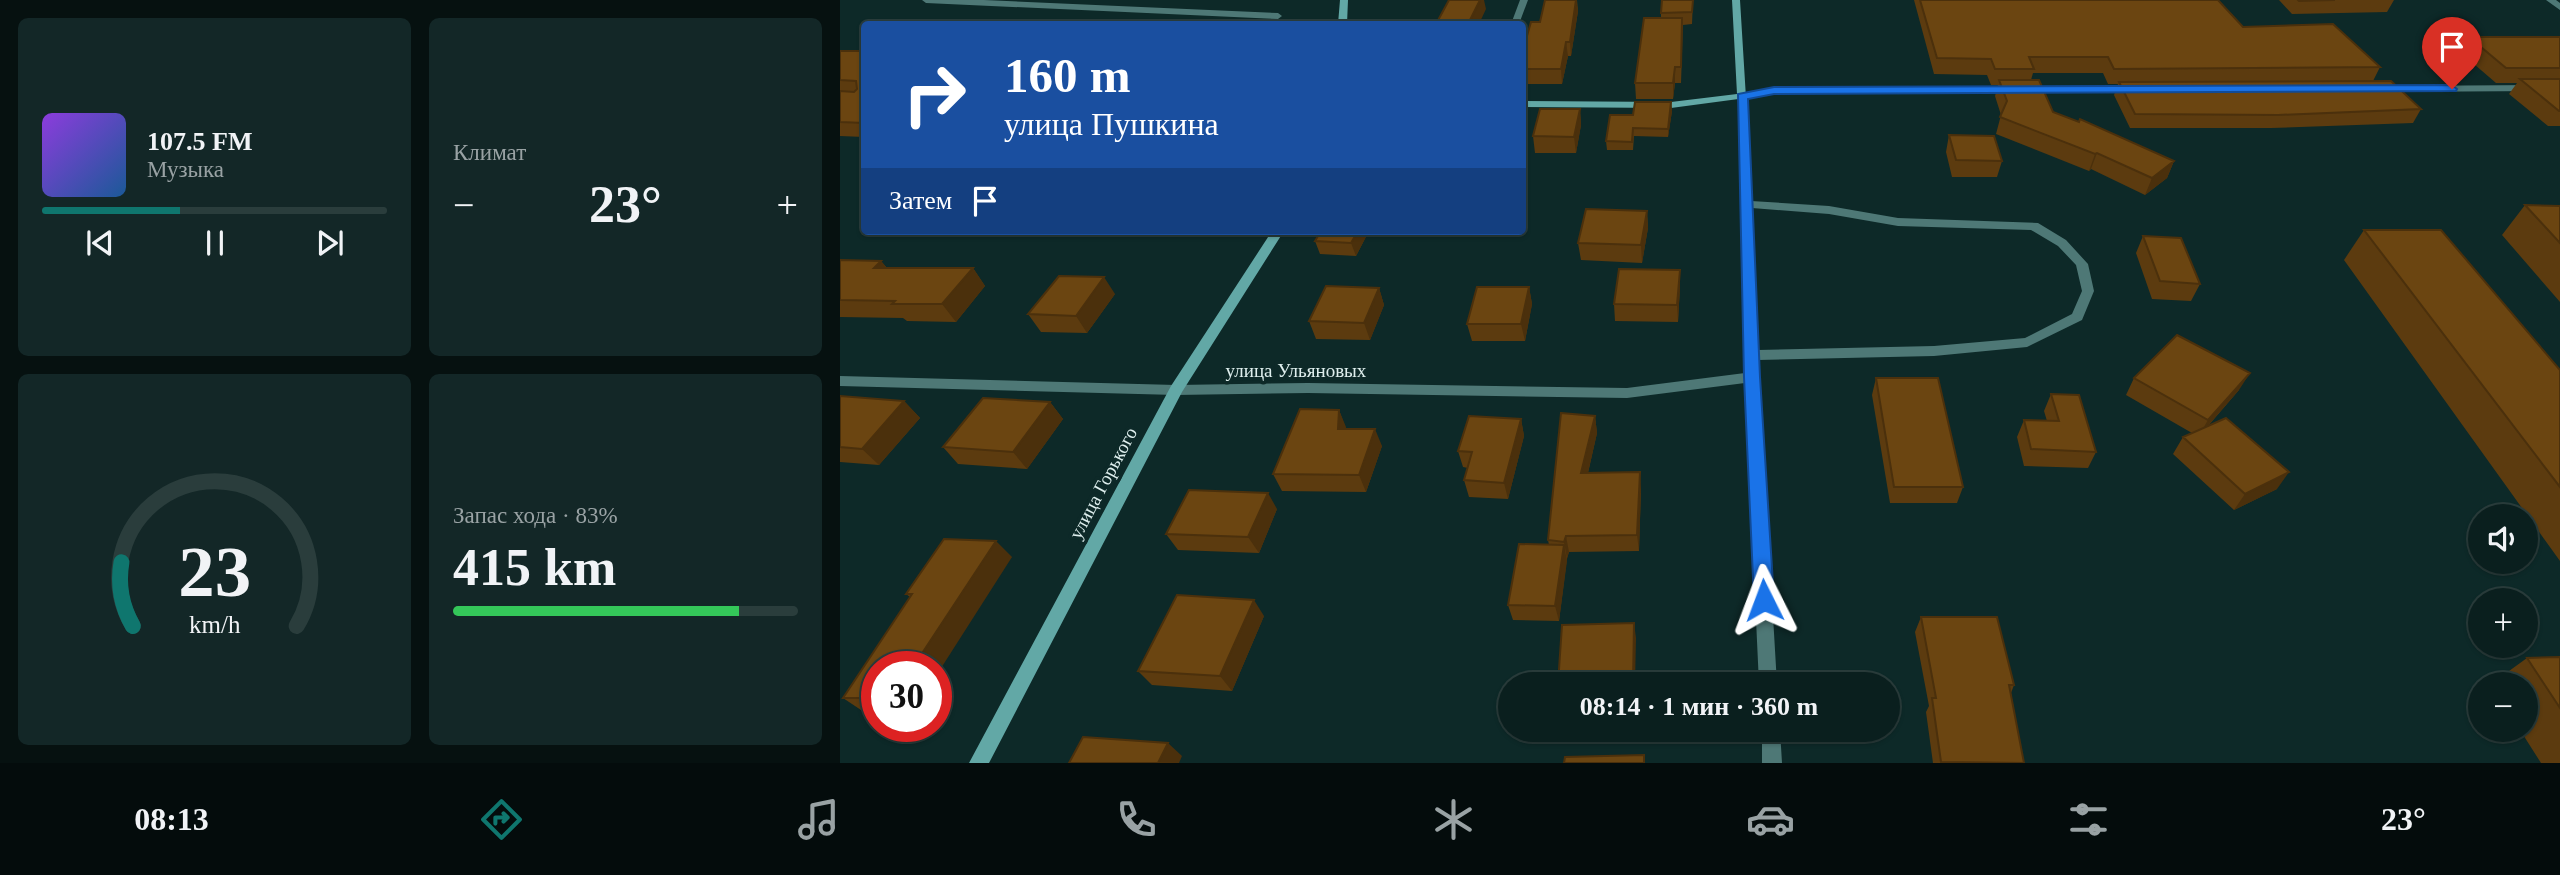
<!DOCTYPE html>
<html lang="ru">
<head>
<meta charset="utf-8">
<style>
  :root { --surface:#0a1f1e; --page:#132727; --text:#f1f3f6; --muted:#99a2a4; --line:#2a3d3c; --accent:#0f766e }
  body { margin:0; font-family:Georgia,serif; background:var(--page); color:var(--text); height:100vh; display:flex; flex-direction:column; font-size:26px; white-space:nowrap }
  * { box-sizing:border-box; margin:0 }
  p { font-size:23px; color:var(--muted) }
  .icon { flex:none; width:38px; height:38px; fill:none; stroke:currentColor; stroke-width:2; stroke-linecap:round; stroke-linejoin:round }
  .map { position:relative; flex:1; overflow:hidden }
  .drawer { display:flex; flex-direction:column; gap:18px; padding:18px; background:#061110; width:840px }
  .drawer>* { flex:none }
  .top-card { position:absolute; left:21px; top:21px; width:665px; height:214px; border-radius:7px; box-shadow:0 2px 5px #0004,0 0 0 2px var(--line); background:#1a4fa0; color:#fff; overflow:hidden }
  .buttons { position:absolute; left:1628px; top:504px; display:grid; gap:14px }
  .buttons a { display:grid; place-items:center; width:70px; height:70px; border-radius:50%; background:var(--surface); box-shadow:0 2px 5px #0004,0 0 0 2px var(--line); font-size:35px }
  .speed { position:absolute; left:21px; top:651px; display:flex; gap:14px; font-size:35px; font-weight:700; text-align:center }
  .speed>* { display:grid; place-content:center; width:91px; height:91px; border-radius:50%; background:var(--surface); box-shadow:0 2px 5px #0004,0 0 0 2px var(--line); line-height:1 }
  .speed .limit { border:10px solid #d22; background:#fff; color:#111 }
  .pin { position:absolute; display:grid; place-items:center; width:60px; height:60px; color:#fff; margin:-72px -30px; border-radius:50% 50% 50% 0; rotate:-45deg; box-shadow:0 0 7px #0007 }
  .pin .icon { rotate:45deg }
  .me { position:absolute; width:77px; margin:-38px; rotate:357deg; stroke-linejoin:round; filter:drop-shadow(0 0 5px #0008) }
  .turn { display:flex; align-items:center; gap:24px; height:147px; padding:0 28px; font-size:32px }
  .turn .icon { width:91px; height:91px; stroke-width:2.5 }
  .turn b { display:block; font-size:49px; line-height:60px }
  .then { display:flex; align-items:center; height:66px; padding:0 28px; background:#0003; gap:14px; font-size:26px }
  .big { font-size:52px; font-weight:700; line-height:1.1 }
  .drawer .widget { flex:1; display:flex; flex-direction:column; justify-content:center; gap:10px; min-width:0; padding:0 24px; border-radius:10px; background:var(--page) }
  .drawer .dial { align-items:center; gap:0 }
  .dial svg { height:182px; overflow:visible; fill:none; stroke:var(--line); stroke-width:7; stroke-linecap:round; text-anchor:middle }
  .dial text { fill:var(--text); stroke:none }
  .song { display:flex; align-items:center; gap:21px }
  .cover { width:84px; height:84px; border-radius:10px; background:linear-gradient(135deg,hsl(270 70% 55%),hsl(210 70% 35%)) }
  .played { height:7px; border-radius:4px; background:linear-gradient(90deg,var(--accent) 40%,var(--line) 40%) }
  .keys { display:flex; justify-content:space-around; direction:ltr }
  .heat { display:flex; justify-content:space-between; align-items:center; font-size:38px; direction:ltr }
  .charge { height:10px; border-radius:5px; background:linear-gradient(90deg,#34c759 83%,var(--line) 0) }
  .drawer .tiles { flex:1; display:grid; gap:18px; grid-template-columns:repeat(2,1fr) }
  .trip { position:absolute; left:658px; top:672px; width:402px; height:70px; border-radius:35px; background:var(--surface); box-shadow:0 2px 5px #0004,0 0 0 2px var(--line); font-weight:700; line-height:70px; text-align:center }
  .tabs { display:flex; height:112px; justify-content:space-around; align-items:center; background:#040c0c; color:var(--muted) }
  .tabs .icon { width:49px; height:49px }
  .tabs .on { color:var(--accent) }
  .tabs b { font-size:32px; color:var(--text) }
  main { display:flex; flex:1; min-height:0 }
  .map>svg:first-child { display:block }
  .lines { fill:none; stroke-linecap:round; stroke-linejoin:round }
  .street { fill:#4e7876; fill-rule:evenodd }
  .secondary { fill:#62a8a6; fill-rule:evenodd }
  .wall { fill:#5c3b0f }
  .shaded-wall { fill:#4b300c }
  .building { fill:#6b4511; stroke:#4b300c; stroke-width:2 }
  .route { fill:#1a73e8; stroke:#114b97; stroke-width:2 }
  .labels { text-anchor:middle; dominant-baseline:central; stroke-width:7; stroke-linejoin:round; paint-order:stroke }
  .street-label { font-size:19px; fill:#dfefee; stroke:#0d2928 }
</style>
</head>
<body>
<main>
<section class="drawer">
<div class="tiles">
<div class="widget">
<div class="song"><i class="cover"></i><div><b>107.5 FM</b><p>Музыка</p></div></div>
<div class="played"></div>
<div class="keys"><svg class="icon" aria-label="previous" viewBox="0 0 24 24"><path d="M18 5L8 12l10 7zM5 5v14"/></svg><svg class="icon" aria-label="pause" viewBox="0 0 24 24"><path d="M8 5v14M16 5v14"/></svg><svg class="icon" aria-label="next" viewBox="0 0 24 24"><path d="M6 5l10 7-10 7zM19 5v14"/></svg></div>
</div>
<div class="widget"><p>Климат</p>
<div class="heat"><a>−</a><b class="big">23°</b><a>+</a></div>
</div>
<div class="widget dial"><svg viewBox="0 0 100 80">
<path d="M14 69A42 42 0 1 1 86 69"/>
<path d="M14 69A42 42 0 0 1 9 41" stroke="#0f766e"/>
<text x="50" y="56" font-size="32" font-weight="700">23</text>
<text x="50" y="72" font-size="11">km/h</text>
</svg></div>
<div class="widget"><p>Запас хода · 83%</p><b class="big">415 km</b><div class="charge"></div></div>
</div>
</section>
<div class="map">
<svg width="1720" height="763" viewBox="0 0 1720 763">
  <rect width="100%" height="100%" fill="#0d2928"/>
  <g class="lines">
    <path class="street" d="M82 0H144L438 13 442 16 438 19 86 3Z
      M680 0H688L679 24H671Z
      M1706 0H1716L1720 3V10Z
      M1720 85V91L1543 92 1538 89 1543 86Z
      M1295 87 1299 88V92L934 94 907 98 911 201 989 206 1058 218 1198 223 1226 240 1248 264 1254 291 1242 320 1187 347 1094 356 918 360 937 684H919L905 383 787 398 468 393 336 395 0 386V376L336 385 468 383 787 388 905 373 898 94 934 88ZM912 208 989 214 1058 226 1191 230 1218 246 1236 265 1242 291 1232 314 1185 338 1094 346 918 350Z
      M922 730H940L942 763H922Z"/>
    <path class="secondary" d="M500 0H508L507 24H498Z
      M892 0H900L906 98 831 108 682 107V101L831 102 897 94Z
      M432 231H444L342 392 149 763H129L331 386Z"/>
  </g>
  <path class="wall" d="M705 0H737L738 11 731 56H728L722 84H682V53L700 22Z
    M853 0 852 24 843 25 841 83H835L833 99H796L795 83 821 18V13Z
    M1074 0H1378L1403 27 1540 67 1533 81 1581 109 1573 123 1431 128H1290L1274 95 1278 84H1268L1263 73H1193L1191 80 1213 112 1334 161 1327 178 1305 195 1251 169 1249 171 1156 134 1161 115 1155 96 1158 85H1151L1147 75 1094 74Z
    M1439 0H1554L1547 12 1452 14Z
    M1629 37H1720V126H1708L1669 94 1677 83H1656L1620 52Z
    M0 51H24V137L0 136Z
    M831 102 832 111 828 137 794 136 793 150H767L766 141 793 115Z
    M740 109 741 125 736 153H695L693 136Z
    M1109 135 1162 161 1157 177H1112L1106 152Z
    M1685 205 1720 206V302L1662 235Z
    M807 211 808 228 802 263 741 260 738 243Z
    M1524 230 1720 370V561L1504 260Z
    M481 231H529L516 256 480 254 475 241Z
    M1303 236 1360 284 1351 301 1312 299 1296 253Z
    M0 260 41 261 47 268H133L145 286 116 322 67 321 63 318 0 317Z
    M689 287 692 304 685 341H632L627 324Z
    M840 287 838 322 775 321 774 304Z
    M539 288 544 305 530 340 476 339 469 321Z
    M275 294 247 333 201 332 188 314Z
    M1036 378 1123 487 1117 503H1050L1032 395Z
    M1294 378 1399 390 1368 426 1437 489 1394 510 1333 454 1343 437 1352 433 1286 395Z
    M1211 394 1256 452 1248 468 1184 466 1177 437 1184 420 1207 421 1204 411Z
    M0 396 64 401 80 418 39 465 0 462Z
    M210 402 223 419 187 469 118 464 103 447Z
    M499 410 506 429 542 446 526 492 442 491 433 474Z
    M755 416 757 433 748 473 801 489 799 551 729 552 727 558 719 621 673 620 668 605 709 545 708 540Z
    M681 419 684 436 668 499 629 497 624 480 628 468 623 467 618 451Z
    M437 509 419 553 338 550 326 534Z
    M172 557 37 667V712H24L3 698 70 597 66 594Z
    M424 616 392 691 312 685 298 671Z
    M1081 617 1174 685 1171 693 1184 763H1093L1086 712 1089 706 1075 632Z
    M1720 657V763H1701L1680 730H1685V684H1651L1687 658Z"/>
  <path class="shaded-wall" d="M640 0H644L646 9 639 24H628Z
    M736 0 738 11 731 56 730 42Z
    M726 42 728 56 722 84 721 69Z
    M835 67V83L833 99V83Z
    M831 102 832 111 828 137V129Z
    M740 109 741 125 736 153 734 137Z
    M1257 153 1251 169 1249 171 1255 154Z
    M1334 161 1327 178 1305 195 1312 178Z
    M807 211 808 228 802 263 801 245Z
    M518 231H529L516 256 511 243Z
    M41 261 55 278 34 268Z
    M133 268 145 286 116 322 102 304Z
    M840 270V287L838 322 837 305Z
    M264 277 275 294 247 333 236 316Z
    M689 287 692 304 685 341 681 324Z
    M539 288 544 305 530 340 524 323Z
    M1410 373 1399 390 1358 437 1368 420Z
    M64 401 80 418 39 465 22 449Z
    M210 402 223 419 187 469 173 452Z
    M499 410 506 427 505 445 498 429Z
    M755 416 757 433 744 490 741 473Z
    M681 419 684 436 668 499 664 483Z
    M535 429 542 446 526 492 519 475Z
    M800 472 801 489 799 551 797 535Z
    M1449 472 1437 489 1394 510 1405 494Z
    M428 493 437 509 419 553 408 537Z
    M726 536 729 552 727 559 724 542Z
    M156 541 172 557 96 676V667H73Z
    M724 545 727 561 719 621 715 606Z
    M414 600 424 616 392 691 380 676Z
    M794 623 796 638 795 684H793Z
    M328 743 342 756 339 763H318Z"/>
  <path class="building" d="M609 0H640L628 24H596Z
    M705 0H736L730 42H726L721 69H682V53L691 22H700Z
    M822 0H853L852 12 821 13Z
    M1080 0H1378L1403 27 1493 24 1540 67 1274 69 1268 57H1189L1194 69H1155L1151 59 1097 58Z
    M1458 0H1495L1459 1Z
    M804 18H842L841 67H835L833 83H795Z
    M1629 37H1720V68H1666Z
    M0 51H24V123L0 122V91L14 92 17 89 16 81 0 80Z
    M1680 79H1720V111H1719Z
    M1159 80H1199L1213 112 1239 122 1240 119 1334 161 1312 178 1257 153 1255 154 1160 117 1167 101Z
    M1551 81 1581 109 1438 115 1295 114 1279 82Z
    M795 102H831L828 129 793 128 792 142 766 141 770 115H793Z
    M700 109H740L734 137 693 136Z
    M1109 135 1154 136 1162 161 1116 160Z
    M1685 205 1720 206V243Z
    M746 209 807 211 801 245 738 243Z
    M1524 230H1601L1720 370V487Z
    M481 231H518L511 243 475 241Z
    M1303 236 1341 238 1360 284 1320 281Z
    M0 260 41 261 34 268H133L102 304H52L55 301 0 300Z
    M779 269 840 270 837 305 774 304Z
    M219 276 264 277 236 316 188 314Z
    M486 286 539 288 524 323 469 321Z
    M637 287H689L681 324H627Z
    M1337 335 1410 373 1368 420 1294 378Z
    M1036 378H1098L1123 487H1054Z
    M1211 394 1239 395 1256 452 1191 449 1184 420 1219 421Z
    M0 396 64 401 22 449 0 447Z
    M143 398 210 402 173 452 103 447Z
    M460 409 499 410 498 429H535L519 475 433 474Z
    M721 413 755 416 741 473 800 472 797 535 726 536 724 542 708 540Z
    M629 416 681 419 664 483 624 480 632 452 618 451Z
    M1386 418 1449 472 1405 494 1343 437Z
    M349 490 428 493 408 537 326 534Z
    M104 539 156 541 73 667H37V698H3L72 594H66Z
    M679 544 724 545 715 606 668 605Z
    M337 595 414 600 380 676 298 671Z
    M1081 617H1157L1174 685H1169L1184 763 1101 762 1092 698H1096Z
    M794 623 793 684H718L722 625Z
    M1720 657V708L1687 658Z
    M243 737 328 743 318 763H229Z
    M804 755V763H724L725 757Z"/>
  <path class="route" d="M1612 85 1617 89 1616 91 934 94 908 99 920 377 934 600 931 607 924 609 917 607 914 600 904 377 898 94 934 87Z"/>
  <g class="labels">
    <g class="street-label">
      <text x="456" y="370">улица Ульяновых</text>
      <text transform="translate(263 483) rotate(-62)">улица Горького</text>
    </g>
  </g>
</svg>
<div class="buttons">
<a><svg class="icon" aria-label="sound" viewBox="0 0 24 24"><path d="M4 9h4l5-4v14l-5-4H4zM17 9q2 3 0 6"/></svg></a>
<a>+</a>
<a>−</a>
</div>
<div class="speed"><div class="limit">30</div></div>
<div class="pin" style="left:1612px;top:89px;background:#d93025"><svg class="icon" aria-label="arrive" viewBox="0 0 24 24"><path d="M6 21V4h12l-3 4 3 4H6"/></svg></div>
<svg class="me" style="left:924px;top:600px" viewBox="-20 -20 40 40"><path d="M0-17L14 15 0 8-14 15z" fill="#1a73e8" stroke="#fff" stroke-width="4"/></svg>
<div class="trip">08:14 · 1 мин · 360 m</div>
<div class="top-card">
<div class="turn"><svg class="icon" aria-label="right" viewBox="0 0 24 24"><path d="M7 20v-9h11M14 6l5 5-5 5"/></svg><div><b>160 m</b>улица Пушкина</div></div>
<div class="then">Затем<svg class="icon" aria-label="arrive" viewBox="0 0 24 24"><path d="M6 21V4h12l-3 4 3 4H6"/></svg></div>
</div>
</div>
</main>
<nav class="tabs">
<b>08:13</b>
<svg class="icon on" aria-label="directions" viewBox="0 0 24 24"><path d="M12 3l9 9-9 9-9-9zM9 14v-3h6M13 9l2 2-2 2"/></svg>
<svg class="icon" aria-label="music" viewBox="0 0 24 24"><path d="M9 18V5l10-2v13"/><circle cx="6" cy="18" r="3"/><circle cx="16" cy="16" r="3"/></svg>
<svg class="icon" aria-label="phone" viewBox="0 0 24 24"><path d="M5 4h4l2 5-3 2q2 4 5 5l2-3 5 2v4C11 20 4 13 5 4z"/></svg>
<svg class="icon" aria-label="climate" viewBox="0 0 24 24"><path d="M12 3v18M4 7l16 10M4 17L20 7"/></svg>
<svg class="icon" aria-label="car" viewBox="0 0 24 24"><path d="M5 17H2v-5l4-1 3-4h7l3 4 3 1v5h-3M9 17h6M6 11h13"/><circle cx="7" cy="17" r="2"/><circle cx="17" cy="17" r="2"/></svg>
<svg class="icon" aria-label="filters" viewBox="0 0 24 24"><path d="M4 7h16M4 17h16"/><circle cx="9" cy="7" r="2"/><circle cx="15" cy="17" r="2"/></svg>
<b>23°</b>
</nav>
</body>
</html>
